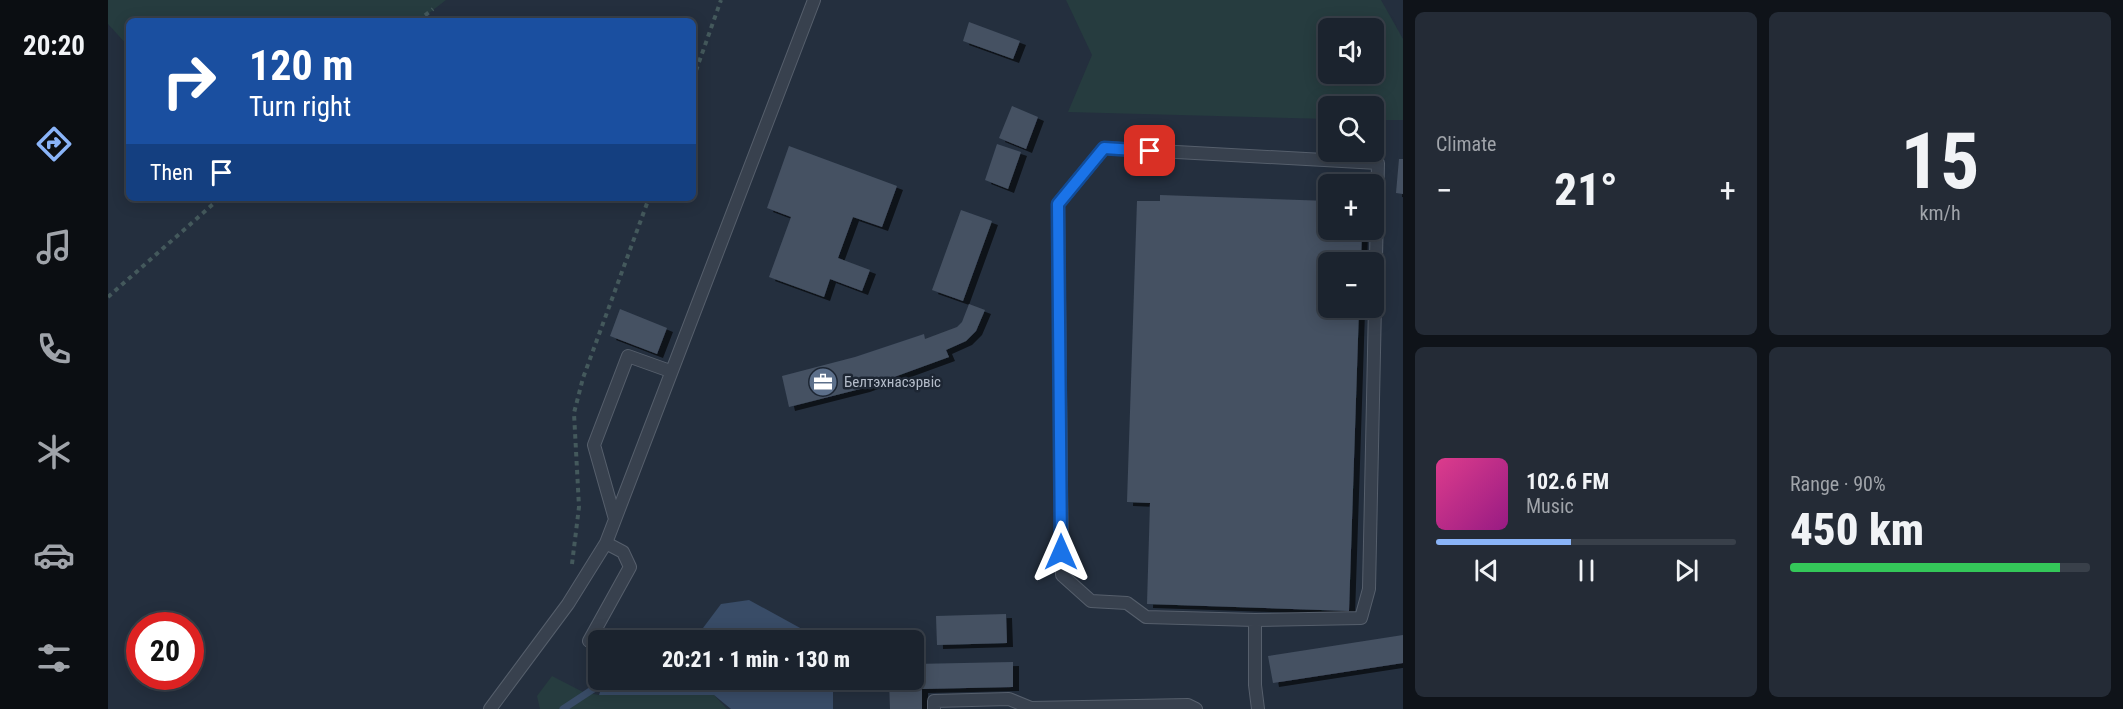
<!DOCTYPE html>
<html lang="en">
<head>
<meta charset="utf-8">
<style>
  :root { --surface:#1b232e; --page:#242b36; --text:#f1f3f6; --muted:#a0a4aa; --line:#39404a; --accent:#8ab4f8 }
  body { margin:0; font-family:"Roboto Condensed",sans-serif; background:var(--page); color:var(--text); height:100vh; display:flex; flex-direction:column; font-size:22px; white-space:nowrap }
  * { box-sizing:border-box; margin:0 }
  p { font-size:20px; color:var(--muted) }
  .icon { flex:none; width:33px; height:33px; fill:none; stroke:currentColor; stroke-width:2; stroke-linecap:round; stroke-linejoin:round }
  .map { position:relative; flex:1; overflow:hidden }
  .drawer { display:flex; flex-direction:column; gap:12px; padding:12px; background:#0f1319; width:720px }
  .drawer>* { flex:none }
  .banner { position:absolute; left:18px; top:18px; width:570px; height:183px; border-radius:9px; box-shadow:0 3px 15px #0003,0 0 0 2px var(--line); background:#1a4fa0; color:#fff; overflow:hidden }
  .fabs { position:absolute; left:1210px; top:18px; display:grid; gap:12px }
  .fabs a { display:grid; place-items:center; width:66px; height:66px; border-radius:9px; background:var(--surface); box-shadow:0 3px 15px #0003,0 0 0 2px var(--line); font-size:30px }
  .speed { position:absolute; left:18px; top:612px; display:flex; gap:12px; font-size:30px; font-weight:700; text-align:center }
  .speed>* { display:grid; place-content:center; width:78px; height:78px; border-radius:50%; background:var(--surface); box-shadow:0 3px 15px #0003,0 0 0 2px var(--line); line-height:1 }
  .speed .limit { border:9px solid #d22; background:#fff; color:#111 }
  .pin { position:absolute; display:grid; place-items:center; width:51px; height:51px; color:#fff; margin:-26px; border-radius:12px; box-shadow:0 3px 9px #0006 }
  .me { position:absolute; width:66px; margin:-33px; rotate:0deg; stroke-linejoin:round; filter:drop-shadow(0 0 4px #0008) }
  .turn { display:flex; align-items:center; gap:21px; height:126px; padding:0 24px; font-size:27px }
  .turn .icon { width:78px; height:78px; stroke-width:2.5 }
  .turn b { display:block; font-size:42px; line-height:51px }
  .then { display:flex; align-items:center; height:57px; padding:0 24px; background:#0003; gap:12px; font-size:22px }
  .big { font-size:45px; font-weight:800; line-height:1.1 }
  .drawer .widget { flex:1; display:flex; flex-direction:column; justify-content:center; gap:9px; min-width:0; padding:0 21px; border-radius:9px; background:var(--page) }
  .drawer .dial { align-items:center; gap:0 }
  .dial b { font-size:78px; line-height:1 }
  .song { display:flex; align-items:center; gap:18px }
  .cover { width:72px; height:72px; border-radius:9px; background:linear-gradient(135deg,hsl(330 70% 55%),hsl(310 70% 35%)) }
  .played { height:6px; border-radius:3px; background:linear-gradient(90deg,var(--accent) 45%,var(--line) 45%) }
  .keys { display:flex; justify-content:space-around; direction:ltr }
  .heat { display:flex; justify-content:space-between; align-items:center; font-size:33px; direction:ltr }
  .charge { height:9px; border-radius:4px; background:linear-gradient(90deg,#34c759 90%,var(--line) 0) }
  .drawer .tiles { flex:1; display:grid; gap:12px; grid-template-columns:repeat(2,1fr) }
  .trip { position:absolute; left:480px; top:630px; width:336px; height:60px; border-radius:9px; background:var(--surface); box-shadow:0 3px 15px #0003,0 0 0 2px var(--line); font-weight:800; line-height:60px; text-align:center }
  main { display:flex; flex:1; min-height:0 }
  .tab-bar { display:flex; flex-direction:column; width:108px; justify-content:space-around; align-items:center; background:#0b0e12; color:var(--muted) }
  .tab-bar .icon { width:42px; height:42px }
  .tab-bar .current { color:var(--accent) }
  .tab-bar b { font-size:27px; color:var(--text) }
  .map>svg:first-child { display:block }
  .green { fill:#263c3f; fill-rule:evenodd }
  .water { fill:#394c67 }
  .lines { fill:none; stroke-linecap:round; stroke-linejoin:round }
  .stream { stroke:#394c67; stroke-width:7 }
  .building { fill:#455162; filter:url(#shadow) }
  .lane-casing { stroke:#565f6c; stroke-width:14 }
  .path { stroke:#44595c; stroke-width:4; stroke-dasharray:4.5 4.5; stroke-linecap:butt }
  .lane { stroke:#38414e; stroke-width:12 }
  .route-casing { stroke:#114b97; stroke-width:15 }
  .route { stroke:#1a73e8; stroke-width:10 }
  .labels { text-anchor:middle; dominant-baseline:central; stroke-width:5; stroke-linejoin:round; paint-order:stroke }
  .poi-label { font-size:15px; fill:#b4bcc9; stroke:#1d2633; text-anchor:start }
</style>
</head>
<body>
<main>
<nav class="tab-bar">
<b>20:20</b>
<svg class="icon current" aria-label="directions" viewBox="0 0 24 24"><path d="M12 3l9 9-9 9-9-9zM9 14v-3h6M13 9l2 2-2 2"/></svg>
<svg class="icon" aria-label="music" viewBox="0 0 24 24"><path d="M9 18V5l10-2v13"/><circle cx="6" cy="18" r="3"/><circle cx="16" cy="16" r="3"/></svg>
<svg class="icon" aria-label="phone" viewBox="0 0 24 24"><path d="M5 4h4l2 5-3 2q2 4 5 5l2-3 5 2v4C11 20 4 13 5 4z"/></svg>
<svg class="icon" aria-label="climate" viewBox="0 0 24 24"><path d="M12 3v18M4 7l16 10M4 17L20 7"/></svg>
<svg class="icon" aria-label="car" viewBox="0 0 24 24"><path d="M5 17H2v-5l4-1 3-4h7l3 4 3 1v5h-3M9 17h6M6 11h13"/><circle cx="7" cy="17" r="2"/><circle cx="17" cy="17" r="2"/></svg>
<svg class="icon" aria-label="filters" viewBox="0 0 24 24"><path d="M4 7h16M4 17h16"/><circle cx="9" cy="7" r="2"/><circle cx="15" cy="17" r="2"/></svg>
</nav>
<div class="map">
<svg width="1295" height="709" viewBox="0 0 1295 709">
  <defs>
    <filter id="shadow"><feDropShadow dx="6" dy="4" stdDeviation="0" flood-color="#0009"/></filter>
  </defs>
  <rect width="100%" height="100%" fill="#242f3e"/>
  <path class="green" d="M0 0H338L311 21H21V47L0 24Z
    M958 0H1273L1295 39V120H1266V106H1221V119L960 112 984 55ZM1221 28H1266V74H1221Z
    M444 676 475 692 491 695H606L619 709H432L429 696Z"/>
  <path class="water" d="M641 600 694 629 702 640H586L613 604Z
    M496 680H725V709H623L606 695H491Z"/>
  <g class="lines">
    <path class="stream" d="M455 709 496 682"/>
  </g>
  <path class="building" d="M861 22 912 41 905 59 855 41Z
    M904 106 930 117 918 149 891 138Z
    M889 144 913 152 900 189 877 180Z
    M681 146 789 186 774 227 745 217 730 258 762 270 754 291 722 279 716 297 661 277 683 217 659 208Z
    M1291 159H1295V194L1288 193Z
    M1052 195 1221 201V230H1254L1253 262H1221V308H1251L1241 611 1039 604 1042 503 1019 502 1029 201H1052Z
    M853 210 884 221 855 301 824 290Z
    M861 304 877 310 868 331 858 341 838 350 841 357 756 388 681 407 674 376 747 357 816 334 817 339 849 327 854 322Z
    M512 309 559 328 549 354 502 336Z
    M898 614 899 643 829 645 828 616Z
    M1295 635V663L1165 683 1160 656Z
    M905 662V687L814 689V709H782L781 680H806V664Z"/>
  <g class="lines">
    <g class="lane-casing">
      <path id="lane" d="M996 148 1270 163 1261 589 1253 618 1147 620 1038 617 1019 603 983 601 954 575 950 204Z
        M507 519 486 445 520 356 562 371
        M1147 620V685L1150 709
        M481 641 522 567 515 552 498 543
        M382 709 460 604 498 543 706 0
        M826 709V701L901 699 923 708 1080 705 1088 709"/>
    </g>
    <path class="path" d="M310 21 325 9
      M585 79 613 0
      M0 297 112 198
      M464 564 471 507 466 413 475 378 541 198"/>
    <use href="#lane" class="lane"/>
  </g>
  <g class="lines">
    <g class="route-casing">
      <path id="route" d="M953 552 950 204 996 148 1042 151"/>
    </g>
    <use href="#route" class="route"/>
  </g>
  <defs>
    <g id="office-disc" transform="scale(1.5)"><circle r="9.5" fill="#5c6f8a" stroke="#1d2633"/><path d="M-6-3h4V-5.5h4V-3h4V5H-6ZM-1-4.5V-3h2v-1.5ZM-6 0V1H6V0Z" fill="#fff"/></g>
  </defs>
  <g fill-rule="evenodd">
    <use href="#office-disc" x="715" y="382"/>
  </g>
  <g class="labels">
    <g class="poi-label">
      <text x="736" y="382">Белтэхнасэрвіс</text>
    </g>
  </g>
</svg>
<div class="fabs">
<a><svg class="icon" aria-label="sound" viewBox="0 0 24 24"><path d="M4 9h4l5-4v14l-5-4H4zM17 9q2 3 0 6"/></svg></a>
<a><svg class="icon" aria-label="search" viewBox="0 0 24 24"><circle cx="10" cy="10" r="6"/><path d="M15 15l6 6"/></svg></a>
<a>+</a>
<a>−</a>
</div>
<div class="speed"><div class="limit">20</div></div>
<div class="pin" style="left:1042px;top:151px;background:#d93025"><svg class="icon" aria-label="arrive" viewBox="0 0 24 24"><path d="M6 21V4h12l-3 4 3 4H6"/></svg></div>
<svg class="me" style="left:953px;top:552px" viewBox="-20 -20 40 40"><path d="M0-17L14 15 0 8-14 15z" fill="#1a73e8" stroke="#fff" stroke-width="4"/></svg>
<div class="trip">20:21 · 1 min · 130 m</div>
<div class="banner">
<div class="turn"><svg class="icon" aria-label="right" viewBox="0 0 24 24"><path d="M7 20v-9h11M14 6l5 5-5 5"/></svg><div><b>120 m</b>Turn right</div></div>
<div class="then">Then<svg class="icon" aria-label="arrive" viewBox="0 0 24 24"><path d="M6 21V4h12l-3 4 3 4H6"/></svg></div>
</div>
</div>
<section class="drawer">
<div class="tiles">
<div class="widget"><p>Climate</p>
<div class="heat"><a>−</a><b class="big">21°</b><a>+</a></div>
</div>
<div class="widget dial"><b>15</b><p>km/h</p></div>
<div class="widget">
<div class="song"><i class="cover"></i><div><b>102.6 FM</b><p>Music</p></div></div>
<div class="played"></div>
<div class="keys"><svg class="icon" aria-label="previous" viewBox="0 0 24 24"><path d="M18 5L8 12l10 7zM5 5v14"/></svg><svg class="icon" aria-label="pause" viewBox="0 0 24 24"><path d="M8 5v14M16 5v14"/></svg><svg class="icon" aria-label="next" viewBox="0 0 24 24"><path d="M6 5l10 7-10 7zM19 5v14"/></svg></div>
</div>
<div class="widget"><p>Range · 90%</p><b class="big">450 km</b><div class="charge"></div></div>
</div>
</section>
</main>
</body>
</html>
